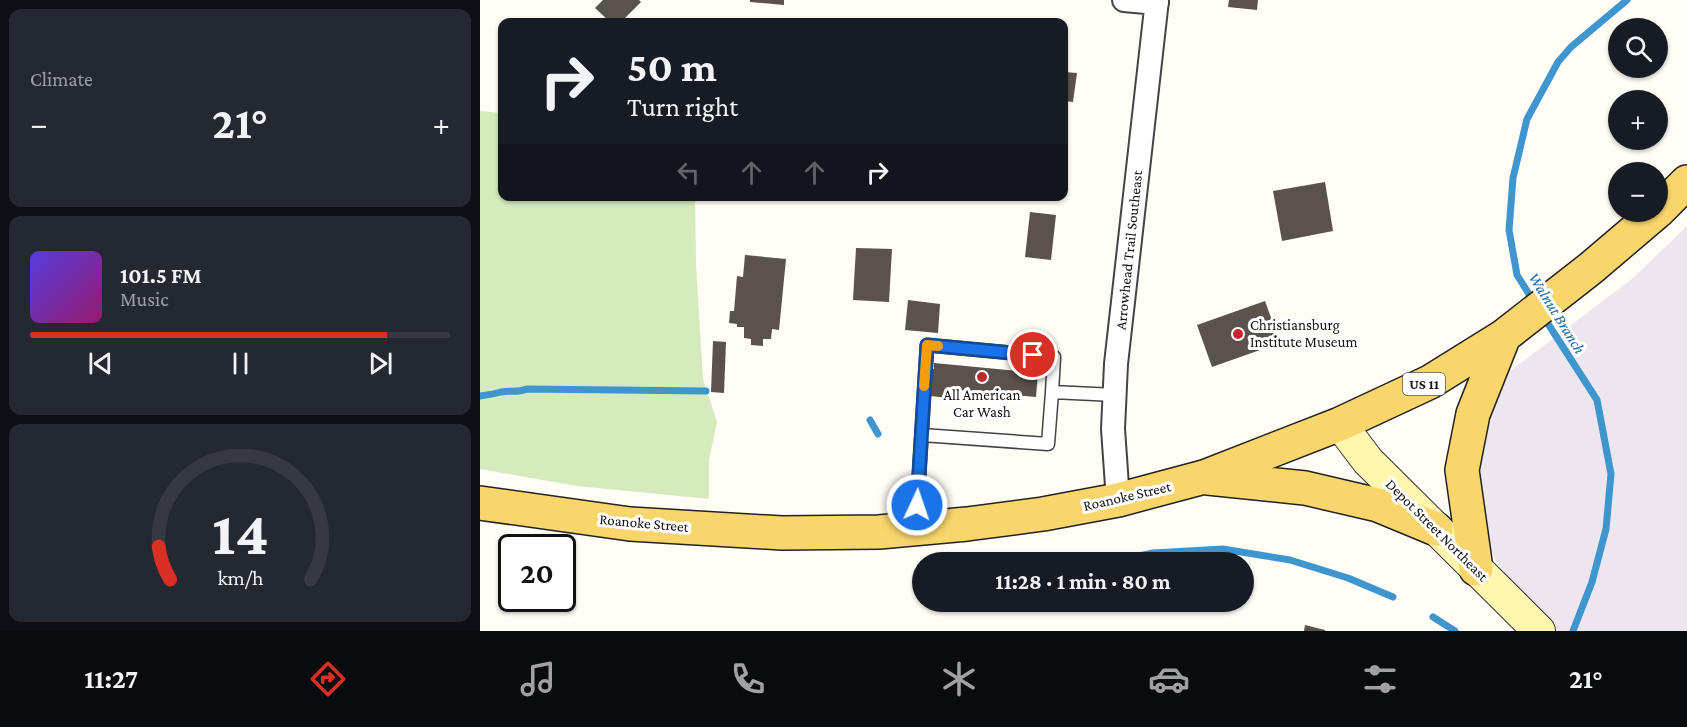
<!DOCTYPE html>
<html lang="en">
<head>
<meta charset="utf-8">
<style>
  :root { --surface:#171b24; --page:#242831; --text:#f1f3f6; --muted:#9ea1a6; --line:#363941; --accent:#d93025 }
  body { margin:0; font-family:"Crimson Pro",serif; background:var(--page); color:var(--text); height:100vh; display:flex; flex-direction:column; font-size:22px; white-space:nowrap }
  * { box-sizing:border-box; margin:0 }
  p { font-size:20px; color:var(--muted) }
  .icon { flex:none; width:33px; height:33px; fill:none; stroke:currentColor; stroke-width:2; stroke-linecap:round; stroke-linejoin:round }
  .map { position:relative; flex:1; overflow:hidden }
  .panel { display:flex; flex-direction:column; gap:9px; padding:9px; background:#0d0f14; width:480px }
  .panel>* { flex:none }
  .hud { position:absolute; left:18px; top:18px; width:570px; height:183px; border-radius:12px; box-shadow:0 2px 4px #0004; background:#171b24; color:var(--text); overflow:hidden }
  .tools { position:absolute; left:1128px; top:18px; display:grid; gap:12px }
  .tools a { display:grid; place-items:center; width:60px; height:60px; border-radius:50%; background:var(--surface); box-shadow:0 2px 4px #0004; font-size:30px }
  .speed { position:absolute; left:18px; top:534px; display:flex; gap:12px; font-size:30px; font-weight:700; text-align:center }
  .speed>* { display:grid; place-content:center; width:78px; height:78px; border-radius:50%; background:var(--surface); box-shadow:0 2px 4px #0004; line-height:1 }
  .speed .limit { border:3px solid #111; border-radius:9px; background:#fff; color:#111 }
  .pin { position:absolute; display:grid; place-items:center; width:51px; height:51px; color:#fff; margin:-26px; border:3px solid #fff; border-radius:50%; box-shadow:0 2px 6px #0007 }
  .me { position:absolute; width:66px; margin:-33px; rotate:3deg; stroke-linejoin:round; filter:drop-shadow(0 0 4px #0008) }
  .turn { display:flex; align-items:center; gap:21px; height:126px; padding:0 30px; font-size:27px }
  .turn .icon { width:78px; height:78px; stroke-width:2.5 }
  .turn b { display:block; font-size:42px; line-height:51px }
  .lanes { display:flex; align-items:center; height:57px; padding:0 30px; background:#0003; justify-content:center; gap:30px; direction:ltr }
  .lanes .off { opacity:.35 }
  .big { font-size:45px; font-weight:700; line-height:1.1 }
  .panel .tile { flex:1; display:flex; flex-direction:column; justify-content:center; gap:9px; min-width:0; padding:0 21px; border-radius:12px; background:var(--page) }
  .panel .dial { align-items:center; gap:0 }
  .dial svg { height:156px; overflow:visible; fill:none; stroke:var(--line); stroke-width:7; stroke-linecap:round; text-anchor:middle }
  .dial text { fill:var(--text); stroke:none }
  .song { display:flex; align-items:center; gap:18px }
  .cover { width:72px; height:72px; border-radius:9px; background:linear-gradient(135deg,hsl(250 70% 55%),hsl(320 70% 35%)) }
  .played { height:6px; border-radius:3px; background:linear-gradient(90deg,var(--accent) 85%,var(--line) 85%) }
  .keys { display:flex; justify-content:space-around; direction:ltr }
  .heat { display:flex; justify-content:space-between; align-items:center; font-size:33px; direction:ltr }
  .trip { position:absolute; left:432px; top:552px; width:342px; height:60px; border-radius:30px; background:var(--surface); box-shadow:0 2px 4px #0004; font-weight:700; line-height:60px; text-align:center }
  .tabs { display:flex; height:96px; justify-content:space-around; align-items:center; background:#090b0e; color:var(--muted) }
  .tabs .icon { width:42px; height:42px }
  .tabs .selected { color:var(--accent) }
  .tabs b { font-size:27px; color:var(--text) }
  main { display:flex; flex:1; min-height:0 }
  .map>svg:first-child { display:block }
  .industrial { fill:#eee6ef }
  .green { fill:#d5ebbd }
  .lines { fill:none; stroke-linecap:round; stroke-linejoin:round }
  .stream { stroke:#3f96cf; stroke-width:7 }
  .building { fill:#5a524d }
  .service-casing { stroke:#444; stroke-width:15 }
  .minor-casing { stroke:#444; stroke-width:26 }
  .secondary-casing { stroke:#333; stroke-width:34 }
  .primary-casing { stroke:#222; stroke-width:36 }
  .service { stroke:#fff; stroke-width:12 }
  .minor { stroke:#fff; stroke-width:22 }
  .secondary { stroke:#fff6b0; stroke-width:32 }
  .primary { stroke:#f9d66b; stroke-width:33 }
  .route-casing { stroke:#114b97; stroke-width:15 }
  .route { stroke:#1a73e8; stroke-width:10 }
  .slow { stroke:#f59e0b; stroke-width:10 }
  .poi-dot { fill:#c4262e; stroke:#fff; stroke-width:2 }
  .labels { text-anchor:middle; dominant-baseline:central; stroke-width:6; stroke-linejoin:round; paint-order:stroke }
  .shield { fill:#fff; stroke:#585858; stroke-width:1.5 }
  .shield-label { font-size:14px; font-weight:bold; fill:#111 }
  .street-label { font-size:15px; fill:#111; stroke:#fff }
  .poi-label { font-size:15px; fill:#111; stroke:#fff; text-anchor:start }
  .water-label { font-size:16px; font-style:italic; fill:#1768a6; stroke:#fff }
</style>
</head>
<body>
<main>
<section class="panel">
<div class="tile"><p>Climate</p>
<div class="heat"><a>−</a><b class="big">21°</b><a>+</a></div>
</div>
<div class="tile">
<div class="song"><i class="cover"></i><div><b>101.5 FM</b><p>Music</p></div></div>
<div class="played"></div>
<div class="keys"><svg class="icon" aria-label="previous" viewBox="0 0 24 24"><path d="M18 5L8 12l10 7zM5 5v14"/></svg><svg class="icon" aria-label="pause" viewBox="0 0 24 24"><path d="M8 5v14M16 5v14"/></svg><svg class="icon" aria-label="next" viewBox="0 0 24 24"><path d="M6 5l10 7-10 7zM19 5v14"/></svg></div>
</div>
<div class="tile dial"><svg viewBox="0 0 100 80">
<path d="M14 69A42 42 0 1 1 86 69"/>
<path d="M14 69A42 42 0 0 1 8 52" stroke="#d93025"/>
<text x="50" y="56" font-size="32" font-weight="700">14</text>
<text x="50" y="72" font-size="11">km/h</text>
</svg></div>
</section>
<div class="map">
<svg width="1207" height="631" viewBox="0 0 1207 631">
  <rect width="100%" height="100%" fill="#fffdf5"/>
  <path class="industrial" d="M1207 226V631H1073L1039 594 1019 567 1011 551 1005 536 996 445 1026 374 1153 278Z"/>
  <path class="green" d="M0 111 22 113V196L215 197 216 264 223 379 237 422 229 460V499L97 486 0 469Z"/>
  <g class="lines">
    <path class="stream" d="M1054 302 1037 275 1029 230 1033 178 1047 119 1078 62 1091 47 1147 0
      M1063 316 1117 400 1131 474 1126 529 1112 582 1093 631
      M0 396C7 395 14 394 21 392 30 390 38 393 47 389L226 391
      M390 420 398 434
      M630 562 673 553 743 549 810 560 868 578 913 597
      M953 617 975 631"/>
  </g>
  <path class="building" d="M123 0H159L161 2 141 22H130L115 8Z
    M270 0H304V5L270 2Z
    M749 0H778L777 10 748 7Z
    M584 72 597 73 593 102 584 101Z
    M845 182 853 231 802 241 793 191Z
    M550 212 576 215 571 260 545 257Z
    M376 248 412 249 409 302 373 300Z
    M265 255 306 259 299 330 292 329 291 339H283V346L271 345V339L264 338V327H257V324L249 323 250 311H254L257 276 263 277Z
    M428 300 460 304 458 333 425 330Z
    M785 301 800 343 732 367 717 325Z
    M233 341 246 342 244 393 231 392Z
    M454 363 558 373 556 397 467 389V398L451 396 452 382H446L447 368 454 369Z
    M825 625 845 630V631H824Z"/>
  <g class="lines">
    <g class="service-casing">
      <path id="service" d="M442 435 568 444 572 392
        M436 527 447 345 574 357 572 392 635 395"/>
    </g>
    <g class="minor-casing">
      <path id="minor" d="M644 0 677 3
        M638 500 633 429 636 364 677 0"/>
    </g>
    <g class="secondary-casing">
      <path id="secondary" d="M860 424 888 461 1059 631"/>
    </g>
    <g class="primary-casing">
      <path id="primary" d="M728 478 825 488 898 505 956 529
        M0 503 150 524 302 533 399 532 487 524 563 514 638 500 724 477 860 424 950 382 1024 336 1111 268 1178 211 1207 182
        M996 569 982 470 993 414 1024 336"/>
    </g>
    <use href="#service" class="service"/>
    <use href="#minor" class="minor"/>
    <use href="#secondary" class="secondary"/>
    <use href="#primary" class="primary"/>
  </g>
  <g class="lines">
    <g class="route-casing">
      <path id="route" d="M437 505 447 345 553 355"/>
    </g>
    <use href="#route" class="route"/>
    <path class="slow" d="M444 386 447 345 458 346"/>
  </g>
  <g class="poi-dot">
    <circle cx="758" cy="334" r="6"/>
    <circle cx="502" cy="377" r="6"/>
  </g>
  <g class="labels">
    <rect class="shield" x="923" y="373" width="42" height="22" rx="4.5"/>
    <g class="shield-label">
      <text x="944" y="384">US 11</text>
    </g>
    <g class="street-label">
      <text transform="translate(649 250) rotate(-84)">Arrowhead Trail Southeast</text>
      <text transform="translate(647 496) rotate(-13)">Roanoke Street</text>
      <text transform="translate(164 523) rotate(5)">Roanoke Street</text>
      <text transform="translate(957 530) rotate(45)">Depot Street Northeast</text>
    </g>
    <g class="poi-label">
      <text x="770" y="325">Christiansburg<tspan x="770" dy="17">Institute Museum</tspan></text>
      <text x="502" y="395" text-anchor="middle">All American<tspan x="502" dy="17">Car Wash</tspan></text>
    </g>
    <g class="water-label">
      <text transform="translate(1077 313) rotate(58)">Walnut Branch</text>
    </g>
  </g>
</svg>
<div class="tools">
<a><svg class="icon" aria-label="search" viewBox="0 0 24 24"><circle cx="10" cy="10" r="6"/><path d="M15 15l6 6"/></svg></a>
<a>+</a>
<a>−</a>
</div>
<div class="speed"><div class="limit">20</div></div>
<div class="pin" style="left:553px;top:355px;background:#d93025"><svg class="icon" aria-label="arrive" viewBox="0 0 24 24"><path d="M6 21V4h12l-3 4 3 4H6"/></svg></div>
<svg class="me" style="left:437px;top:505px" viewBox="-20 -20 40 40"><circle r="17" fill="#1a73e8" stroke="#fff" stroke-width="3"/><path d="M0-11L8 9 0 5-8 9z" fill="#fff"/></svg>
<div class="trip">11:28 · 1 min · 80 m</div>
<div class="hud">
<div class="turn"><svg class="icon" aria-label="right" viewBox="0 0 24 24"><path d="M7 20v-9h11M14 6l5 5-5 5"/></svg><div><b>50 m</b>Turn right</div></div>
<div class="lanes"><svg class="icon off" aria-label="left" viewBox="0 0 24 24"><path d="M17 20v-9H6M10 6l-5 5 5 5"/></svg><svg class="icon off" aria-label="ahead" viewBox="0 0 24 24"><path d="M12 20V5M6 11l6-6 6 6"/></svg><svg class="icon off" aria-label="ahead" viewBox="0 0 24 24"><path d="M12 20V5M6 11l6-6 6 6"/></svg><svg class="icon" aria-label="right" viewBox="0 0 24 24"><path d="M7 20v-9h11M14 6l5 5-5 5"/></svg></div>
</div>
</div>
</main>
<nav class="tabs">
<b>11:27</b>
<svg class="icon selected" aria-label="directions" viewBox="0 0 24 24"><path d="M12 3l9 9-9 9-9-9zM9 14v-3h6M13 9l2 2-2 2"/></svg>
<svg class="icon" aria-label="music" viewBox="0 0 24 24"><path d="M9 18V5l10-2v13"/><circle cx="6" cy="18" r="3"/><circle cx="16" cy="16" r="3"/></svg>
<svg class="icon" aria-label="phone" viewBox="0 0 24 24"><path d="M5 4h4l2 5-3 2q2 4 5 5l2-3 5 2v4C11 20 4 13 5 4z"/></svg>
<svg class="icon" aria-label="climate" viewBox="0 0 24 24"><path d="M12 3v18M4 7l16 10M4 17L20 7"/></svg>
<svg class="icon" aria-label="car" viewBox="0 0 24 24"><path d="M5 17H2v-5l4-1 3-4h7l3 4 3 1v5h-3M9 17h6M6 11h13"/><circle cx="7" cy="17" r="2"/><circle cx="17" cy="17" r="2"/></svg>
<svg class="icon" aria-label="filters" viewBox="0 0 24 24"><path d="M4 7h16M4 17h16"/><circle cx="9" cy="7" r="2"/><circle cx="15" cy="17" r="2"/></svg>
<b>21°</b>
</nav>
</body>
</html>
